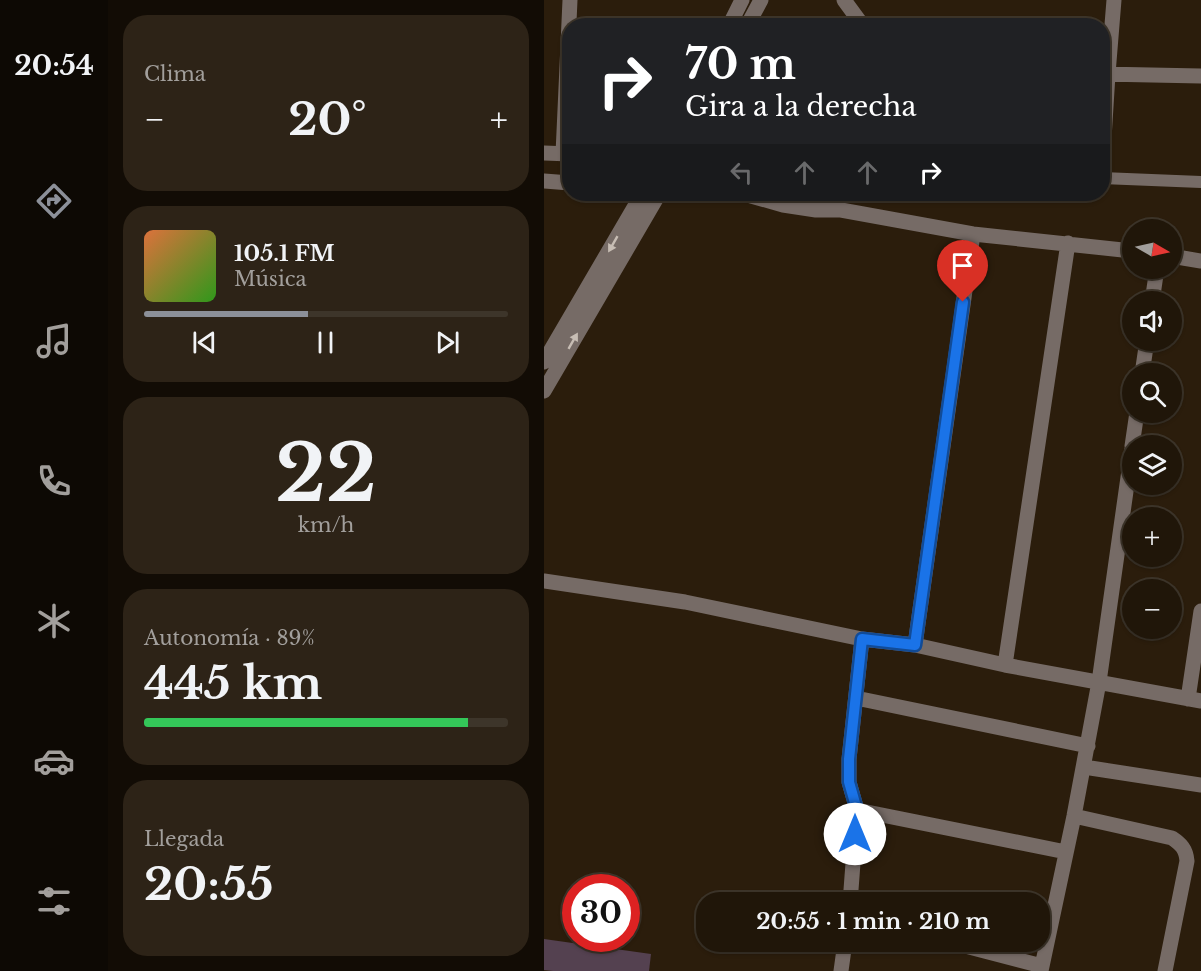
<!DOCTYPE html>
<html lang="es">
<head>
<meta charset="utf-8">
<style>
  :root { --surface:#201609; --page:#2d2317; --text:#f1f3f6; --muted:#a29f9c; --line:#3d352a; --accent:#8c9099 }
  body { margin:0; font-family:"Libre Baskerville",serif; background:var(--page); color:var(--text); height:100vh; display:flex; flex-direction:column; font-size:22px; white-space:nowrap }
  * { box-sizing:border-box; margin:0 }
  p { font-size:20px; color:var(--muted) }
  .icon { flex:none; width:33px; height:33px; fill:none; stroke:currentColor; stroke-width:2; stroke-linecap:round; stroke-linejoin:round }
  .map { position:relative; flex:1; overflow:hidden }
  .details { display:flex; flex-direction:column; gap:15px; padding:15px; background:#120c05; width:436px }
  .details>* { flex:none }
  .top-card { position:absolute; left:18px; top:18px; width:548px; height:183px; border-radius:24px; box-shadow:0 2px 4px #0004,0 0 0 2px var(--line); background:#202124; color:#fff; overflow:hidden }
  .needle { width:39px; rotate:99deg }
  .controls { position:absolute; left:578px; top:219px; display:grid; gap:12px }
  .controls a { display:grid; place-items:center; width:60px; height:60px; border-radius:50%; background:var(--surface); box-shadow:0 2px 4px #0004,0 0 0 2px var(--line); font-size:30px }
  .speed { position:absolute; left:18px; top:874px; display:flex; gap:12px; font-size:30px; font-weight:700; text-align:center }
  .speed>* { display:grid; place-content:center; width:78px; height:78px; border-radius:50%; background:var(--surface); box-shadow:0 2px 4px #0004,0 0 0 2px var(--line); line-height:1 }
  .speed .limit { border:9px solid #d22; background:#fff; color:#111 }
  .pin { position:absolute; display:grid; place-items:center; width:51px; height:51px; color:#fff; margin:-62px -26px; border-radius:50% 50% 50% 0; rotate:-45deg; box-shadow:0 0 6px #0007 }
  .pin .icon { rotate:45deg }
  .me { position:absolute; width:66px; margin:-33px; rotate:0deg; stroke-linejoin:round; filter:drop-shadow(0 0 4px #0008) }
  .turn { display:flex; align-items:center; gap:21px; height:126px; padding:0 24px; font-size:27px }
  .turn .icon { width:78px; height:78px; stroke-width:2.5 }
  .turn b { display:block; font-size:42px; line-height:51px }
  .lanes { display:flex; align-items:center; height:57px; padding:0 24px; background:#0003; justify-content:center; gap:30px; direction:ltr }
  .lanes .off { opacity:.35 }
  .big { font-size:45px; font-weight:700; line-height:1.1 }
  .details .tile { flex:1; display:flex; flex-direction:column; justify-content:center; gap:9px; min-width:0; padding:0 21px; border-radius:24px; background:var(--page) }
  .details .dial { align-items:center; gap:0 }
  .dial b { font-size:78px; line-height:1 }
  .song { display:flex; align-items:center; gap:18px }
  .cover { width:72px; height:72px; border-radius:9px; background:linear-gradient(135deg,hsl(20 70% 55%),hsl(110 70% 35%)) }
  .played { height:6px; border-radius:3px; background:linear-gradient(90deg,var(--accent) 45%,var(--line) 45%) }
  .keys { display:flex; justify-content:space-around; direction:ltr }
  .heat { display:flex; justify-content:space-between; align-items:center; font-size:33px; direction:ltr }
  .charge { height:9px; border-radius:4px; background:linear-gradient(90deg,#34c759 89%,var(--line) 0) }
  .trip { position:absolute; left:152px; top:892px; width:354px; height:60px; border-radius:24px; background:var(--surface); box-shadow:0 2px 4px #0004,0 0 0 2px var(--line); font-weight:700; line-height:60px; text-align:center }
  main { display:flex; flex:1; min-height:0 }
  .tabs { display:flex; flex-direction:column; width:108px; justify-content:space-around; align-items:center; background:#0d0904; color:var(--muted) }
  .tabs .icon { width:42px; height:42px }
  .tabs .selected { color:var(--accent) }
  .tabs b { font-size:27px; color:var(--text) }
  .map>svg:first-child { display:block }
  .building { fill:#544150 }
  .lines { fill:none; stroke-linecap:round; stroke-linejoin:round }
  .service { stroke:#766b66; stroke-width:12 }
  .minor { stroke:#766b66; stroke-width:15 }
  .oneway { fill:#c7bdb4 }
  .route-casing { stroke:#114b97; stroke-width:15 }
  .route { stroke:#1a73e8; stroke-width:10 }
</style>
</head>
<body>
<main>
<nav class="tabs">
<b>20:54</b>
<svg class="icon selected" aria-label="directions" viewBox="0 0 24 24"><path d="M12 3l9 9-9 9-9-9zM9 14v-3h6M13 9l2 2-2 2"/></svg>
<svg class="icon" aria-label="music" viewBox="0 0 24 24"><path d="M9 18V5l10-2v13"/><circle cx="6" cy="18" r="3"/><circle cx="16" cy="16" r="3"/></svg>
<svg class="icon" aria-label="phone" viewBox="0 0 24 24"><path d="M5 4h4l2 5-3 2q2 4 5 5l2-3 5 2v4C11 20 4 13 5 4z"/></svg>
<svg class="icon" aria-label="climate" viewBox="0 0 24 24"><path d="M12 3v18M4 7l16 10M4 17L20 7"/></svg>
<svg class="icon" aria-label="car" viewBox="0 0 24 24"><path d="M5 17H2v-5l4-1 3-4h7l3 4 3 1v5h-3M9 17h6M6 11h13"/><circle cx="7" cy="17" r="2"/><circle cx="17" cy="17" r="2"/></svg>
<svg class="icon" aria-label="filters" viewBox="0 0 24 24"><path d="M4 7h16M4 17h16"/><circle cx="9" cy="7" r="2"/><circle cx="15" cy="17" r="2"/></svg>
</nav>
<section class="details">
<div class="tile"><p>Clima</p>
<div class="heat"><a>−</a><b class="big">20°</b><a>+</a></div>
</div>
<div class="tile">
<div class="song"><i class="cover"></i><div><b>105.1 FM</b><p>Música</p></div></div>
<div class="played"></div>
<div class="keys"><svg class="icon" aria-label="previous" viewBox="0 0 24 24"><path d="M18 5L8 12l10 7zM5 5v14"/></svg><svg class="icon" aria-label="pause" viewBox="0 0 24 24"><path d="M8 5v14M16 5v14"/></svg><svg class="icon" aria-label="next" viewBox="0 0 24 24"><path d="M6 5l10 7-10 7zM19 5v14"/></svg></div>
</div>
<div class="tile dial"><b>22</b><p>km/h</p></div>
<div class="tile"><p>Autonomía · 89%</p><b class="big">445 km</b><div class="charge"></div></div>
<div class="tile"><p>Llegada</p><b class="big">20:55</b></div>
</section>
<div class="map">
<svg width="657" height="971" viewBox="0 0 657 971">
  <rect width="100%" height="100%" fill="#2b1d0c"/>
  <path class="building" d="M0 939 107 954 105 971H9L0 970Z"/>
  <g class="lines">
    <path class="service" d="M558 178 657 182"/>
    <path class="minor" d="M300 0 319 26
      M185 26 198 0
      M203 26 217 0
      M558 74 657 76
      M0 153 26 154
      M19 154 26 0
      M558 171 564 74 570 0
      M0 181 26 183
      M200 194 239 205 272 210H297L429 234 588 251
      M627 256 657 261
      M608 302 613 268
      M0 362 98 194
      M598 374 603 340
      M0 391 115 194
      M588 446 593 412
      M0 581 141 602 318 639 371 645 461 665 657 701
      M371 645 429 234
      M461 665 524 243
      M312 698 544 746
      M644 699 657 611
      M540 767 657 785
      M313 810 522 852
      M530 816 628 838C637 844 642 849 643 861L621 971
      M306 903 313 810 305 782V759L318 639
      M406 942 498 966
      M297 971 301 942
      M497 971 530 816 555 682 588 449"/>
  </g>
  <defs><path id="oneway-solid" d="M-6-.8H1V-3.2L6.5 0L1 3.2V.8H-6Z" transform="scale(1.5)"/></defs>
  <g class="oneway">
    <use href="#oneway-solid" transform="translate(69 244) rotate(120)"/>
    <use href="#oneway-solid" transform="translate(29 341) rotate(-60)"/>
  </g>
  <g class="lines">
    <g class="route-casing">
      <path id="route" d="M311 834 313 810 305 782V759L318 639 371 645 419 302"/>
    </g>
    <use href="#route" class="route"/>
  </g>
</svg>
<div class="controls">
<a><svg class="needle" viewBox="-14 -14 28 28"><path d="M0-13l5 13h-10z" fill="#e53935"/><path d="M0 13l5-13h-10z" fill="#a29f9c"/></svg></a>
<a><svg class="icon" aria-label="sound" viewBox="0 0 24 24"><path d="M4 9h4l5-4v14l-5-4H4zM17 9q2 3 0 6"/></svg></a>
<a><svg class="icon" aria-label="search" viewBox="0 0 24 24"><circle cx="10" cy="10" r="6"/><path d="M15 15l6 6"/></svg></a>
<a><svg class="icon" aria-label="layers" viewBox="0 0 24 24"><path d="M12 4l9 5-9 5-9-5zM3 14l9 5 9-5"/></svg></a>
<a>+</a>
<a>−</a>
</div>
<div class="speed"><div class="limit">30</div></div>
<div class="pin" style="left:419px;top:302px;background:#d93025"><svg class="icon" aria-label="arrive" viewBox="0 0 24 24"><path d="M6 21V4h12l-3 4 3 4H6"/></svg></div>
<svg class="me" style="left:311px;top:834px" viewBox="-20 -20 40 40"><circle r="19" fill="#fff"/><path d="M0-13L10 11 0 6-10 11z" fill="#1a73e8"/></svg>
<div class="trip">20:55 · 1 min · 210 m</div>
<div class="top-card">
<div class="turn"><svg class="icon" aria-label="right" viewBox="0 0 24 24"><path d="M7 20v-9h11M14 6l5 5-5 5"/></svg><div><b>70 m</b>Gira a la derecha</div></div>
<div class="lanes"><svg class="icon off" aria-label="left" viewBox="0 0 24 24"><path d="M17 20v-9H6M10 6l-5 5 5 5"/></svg><svg class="icon off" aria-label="ahead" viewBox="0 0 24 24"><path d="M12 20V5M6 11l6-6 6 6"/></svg><svg class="icon off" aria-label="ahead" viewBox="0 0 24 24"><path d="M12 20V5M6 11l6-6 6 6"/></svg><svg class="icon" aria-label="right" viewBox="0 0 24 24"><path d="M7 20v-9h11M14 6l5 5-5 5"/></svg></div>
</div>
</div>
</main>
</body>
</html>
